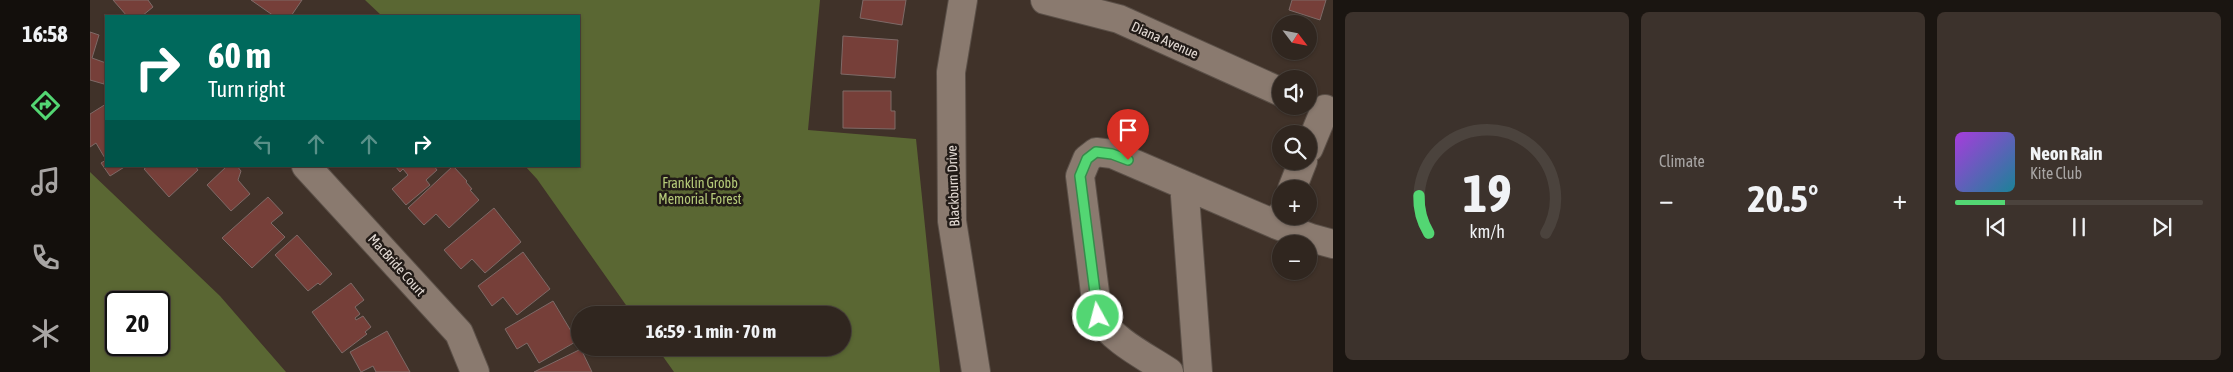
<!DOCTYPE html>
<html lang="en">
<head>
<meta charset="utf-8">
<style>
  :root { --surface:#30261f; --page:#3c322c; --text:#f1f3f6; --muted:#a8a5a4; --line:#4b433d; --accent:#53d673 }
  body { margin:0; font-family:"Asap Condensed",sans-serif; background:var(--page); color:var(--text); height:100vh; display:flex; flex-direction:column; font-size:19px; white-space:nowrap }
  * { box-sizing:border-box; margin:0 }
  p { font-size:16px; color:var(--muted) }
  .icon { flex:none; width:28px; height:28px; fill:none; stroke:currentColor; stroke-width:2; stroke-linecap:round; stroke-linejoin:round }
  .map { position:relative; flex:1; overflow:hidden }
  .panel { display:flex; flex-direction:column; gap:12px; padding:12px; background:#1a1511; width:900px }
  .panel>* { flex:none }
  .banner { position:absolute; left:15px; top:15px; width:475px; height:152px; border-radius:0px; box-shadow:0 1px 4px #0004,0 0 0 1px var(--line); background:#00695c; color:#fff; overflow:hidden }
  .needle { width:32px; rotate:122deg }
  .buttons { position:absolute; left:1182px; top:15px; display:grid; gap:10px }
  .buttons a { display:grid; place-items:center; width:45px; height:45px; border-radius:50%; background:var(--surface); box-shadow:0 1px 4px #0004,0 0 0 1px var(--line); font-size:25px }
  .speed { position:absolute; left:15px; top:291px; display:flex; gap:10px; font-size:25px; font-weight:700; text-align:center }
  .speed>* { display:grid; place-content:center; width:65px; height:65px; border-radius:50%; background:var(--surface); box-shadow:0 1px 4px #0004,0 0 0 1px var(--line); line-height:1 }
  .speed .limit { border:2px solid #111; border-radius:8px; background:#fff; color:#111 }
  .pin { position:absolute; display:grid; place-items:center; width:42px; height:42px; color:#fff; margin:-51px -21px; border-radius:50% 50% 50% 0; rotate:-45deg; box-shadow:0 0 5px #0007 }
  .pin .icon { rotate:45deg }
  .me { position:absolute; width:55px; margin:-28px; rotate:353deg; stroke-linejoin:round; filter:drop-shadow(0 0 4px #0008) }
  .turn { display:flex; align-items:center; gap:18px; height:105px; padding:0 20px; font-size:22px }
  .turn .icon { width:65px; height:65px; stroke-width:2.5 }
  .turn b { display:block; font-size:35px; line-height:42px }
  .lanes { display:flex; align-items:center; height:48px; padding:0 20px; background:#0003; justify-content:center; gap:25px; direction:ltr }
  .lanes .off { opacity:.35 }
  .big { font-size:38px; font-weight:700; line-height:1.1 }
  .panel .card { flex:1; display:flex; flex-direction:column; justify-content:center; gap:8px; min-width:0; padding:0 18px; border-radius:8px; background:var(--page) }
  .panel .dial { align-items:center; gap:0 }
  .dial svg { height:130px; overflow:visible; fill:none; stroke:var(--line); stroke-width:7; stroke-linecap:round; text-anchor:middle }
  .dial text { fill:var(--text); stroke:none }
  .song { display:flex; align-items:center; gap:15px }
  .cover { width:60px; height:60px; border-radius:8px; background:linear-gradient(135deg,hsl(280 70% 55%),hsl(190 70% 35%)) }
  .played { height:5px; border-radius:2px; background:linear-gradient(90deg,var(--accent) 20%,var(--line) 20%) }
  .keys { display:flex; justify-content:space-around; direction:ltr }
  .heat { display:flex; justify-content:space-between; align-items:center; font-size:28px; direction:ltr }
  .panel .tiles { flex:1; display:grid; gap:12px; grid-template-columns:repeat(3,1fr) }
  .trip { position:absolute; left:481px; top:306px; width:280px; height:50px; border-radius:25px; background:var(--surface); box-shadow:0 1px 4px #0004,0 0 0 1px var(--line); font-weight:700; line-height:50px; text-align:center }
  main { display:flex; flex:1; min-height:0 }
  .menu { display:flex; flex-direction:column; width:90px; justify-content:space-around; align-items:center; background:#130f0c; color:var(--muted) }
  .menu .icon { width:35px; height:35px }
  .menu .on { color:var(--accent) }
  .menu b { font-size:22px; color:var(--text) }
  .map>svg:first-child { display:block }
  .forest { fill:#5a6733; fill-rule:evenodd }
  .building { fill:#763f39; stroke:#7e6a67 }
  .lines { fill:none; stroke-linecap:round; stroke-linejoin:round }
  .minor-casing { stroke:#5b5048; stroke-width:30 }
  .minor { stroke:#8a7a6f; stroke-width:28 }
  .route-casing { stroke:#368b4b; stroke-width:12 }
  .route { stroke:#53d673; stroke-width:9 }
  .labels { text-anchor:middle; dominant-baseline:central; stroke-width:5; stroke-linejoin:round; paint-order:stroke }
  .street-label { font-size:14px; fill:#e3dad4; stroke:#221b17 }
  .park-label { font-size:14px; fill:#b5ca79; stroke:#221b17 }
</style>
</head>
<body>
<main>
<nav class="menu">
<b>16:58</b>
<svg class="icon on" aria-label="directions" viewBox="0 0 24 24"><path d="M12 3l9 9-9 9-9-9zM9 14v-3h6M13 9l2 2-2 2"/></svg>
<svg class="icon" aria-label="music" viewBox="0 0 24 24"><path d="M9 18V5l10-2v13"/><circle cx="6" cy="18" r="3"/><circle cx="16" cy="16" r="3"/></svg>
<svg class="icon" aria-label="phone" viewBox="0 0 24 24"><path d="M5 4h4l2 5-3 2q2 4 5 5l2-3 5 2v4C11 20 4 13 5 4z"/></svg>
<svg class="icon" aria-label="climate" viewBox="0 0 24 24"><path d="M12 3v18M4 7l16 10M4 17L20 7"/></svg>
</nav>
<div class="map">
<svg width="1243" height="372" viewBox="0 0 1243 372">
  <rect width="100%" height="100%" fill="#403229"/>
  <path class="forest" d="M275 0H730L718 130 826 139 850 372H584L567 348H752V315H543L447 179 435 166H489V16H292Z
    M0 172 130 296 196 372H0ZM26 302H69V345H26Z"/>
  <path class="building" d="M23 0H58L63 7 52 16H37Z
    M161 0H212L201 16H184Z
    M773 0H816L812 25 770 18Z
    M1202 0H1236L1230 20 1199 10Z
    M0 32 9 35 2 58 16 63 14 84 0 80Z
    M753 36 808 40 805 78 751 74Z
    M753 91H801V111H805V129L753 128Z
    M16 104V166H36L20 176 11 163 16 160 6 143 0 147V114Z
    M58 166H105L108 170 79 197 54 169Z
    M137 166H147L151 171 148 180 160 194 141 211 117 185Z
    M305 166H344L347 170 336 180 340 185 316 205 302 189 318 175 313 169 310 172Z
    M363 166 377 181 376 182 382 189 380 190 389 200 359 228 346 214 334 225 318 208Z
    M178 197 193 213 181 223 195 237 162 268 132 238Z
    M404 208 431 242 395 273 382 259 371 269 354 250Z
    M207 235 242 274 230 285 228 283 218 291 185 255Z
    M433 252 460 289 427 315 413 297 402 306 388 286Z
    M261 283 274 300 265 307 270 314 265 318 266 320 273 316 281 327 275 332 277 334 252 353 222 312Z
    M463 301 487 341 449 363 437 343 427 349 415 329Z
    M297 331 320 372H286L283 366 271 372 260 352Z
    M491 349 502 372H444Z"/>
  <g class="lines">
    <g class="minor-casing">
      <path id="minor" d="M873 0 861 72 862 221 886 372
        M955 0 1029 19 1191 92
        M1219 148 1235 109
        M216 166 369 333 385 372
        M1099 187 1095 196 1108 372
        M1202 189 1213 161
        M1187 225 1221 238 1243 244
        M1079 372C1055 356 1023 341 1008 316L990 176 997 159 1006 152 1022 154 1187 225 1191 215"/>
    </g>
    <use href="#minor" class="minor"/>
  </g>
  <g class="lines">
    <g class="route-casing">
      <path id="route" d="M1008 316 990 176 997 159 1006 152 1022 154 1038 160"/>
    </g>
    <use href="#route" class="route"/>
  </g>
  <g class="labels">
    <g class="street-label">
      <text transform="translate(1075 40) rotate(24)">Diana Avenue</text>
      <text transform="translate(863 186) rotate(-92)">Blackburn Drive</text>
      <text transform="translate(307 265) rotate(48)">MacBride Court</text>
    </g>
    <g class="park-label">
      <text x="610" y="183">Franklin Grobb<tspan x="610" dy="16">Memorial Forest</tspan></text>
    </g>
  </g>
</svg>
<div class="buttons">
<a><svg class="needle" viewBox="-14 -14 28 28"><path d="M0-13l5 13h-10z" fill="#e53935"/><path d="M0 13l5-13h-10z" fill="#a8a5a4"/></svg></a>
<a><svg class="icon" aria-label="sound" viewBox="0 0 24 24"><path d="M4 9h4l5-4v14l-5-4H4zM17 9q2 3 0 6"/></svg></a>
<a><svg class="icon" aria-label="search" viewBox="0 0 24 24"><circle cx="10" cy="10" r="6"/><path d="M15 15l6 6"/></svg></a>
<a>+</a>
<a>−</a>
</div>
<div class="speed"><div class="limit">20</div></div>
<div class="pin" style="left:1038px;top:160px;background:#d93025"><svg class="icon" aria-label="arrive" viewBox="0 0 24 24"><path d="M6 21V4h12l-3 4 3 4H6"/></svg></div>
<svg class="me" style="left:1008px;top:316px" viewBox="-20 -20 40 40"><circle r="17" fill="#53d673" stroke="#fff" stroke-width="3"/><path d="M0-11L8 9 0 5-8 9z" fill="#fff"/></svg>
<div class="trip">16:59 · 1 min · 70 m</div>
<div class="banner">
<div class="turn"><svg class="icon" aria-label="right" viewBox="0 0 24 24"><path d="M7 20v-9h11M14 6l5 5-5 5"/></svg><div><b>60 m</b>Turn right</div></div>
<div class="lanes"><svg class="icon off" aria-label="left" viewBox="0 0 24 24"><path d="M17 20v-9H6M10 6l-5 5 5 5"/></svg><svg class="icon off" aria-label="ahead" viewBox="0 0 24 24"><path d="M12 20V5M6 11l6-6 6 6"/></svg><svg class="icon off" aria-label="ahead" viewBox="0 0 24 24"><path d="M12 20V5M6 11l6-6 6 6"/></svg><svg class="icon" aria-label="right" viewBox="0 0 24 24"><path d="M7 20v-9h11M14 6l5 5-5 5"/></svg></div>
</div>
</div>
<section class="panel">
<div class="tiles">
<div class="card dial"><svg viewBox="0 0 100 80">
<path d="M14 69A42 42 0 1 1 86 69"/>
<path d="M14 69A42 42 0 0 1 8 46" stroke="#53d673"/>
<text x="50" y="56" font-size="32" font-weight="700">19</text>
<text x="50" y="72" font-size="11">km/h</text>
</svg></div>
<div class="card"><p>Climate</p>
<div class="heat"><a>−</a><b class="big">20.5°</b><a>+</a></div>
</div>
<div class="card">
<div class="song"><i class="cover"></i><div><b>Neon Rain</b><p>Kite Club</p></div></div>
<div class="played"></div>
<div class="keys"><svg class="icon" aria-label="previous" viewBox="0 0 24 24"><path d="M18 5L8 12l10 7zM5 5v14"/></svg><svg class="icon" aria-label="pause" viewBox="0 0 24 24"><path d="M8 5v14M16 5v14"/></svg><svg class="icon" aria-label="next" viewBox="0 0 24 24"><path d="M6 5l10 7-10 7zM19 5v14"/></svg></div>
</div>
</div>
</section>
</main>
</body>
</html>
